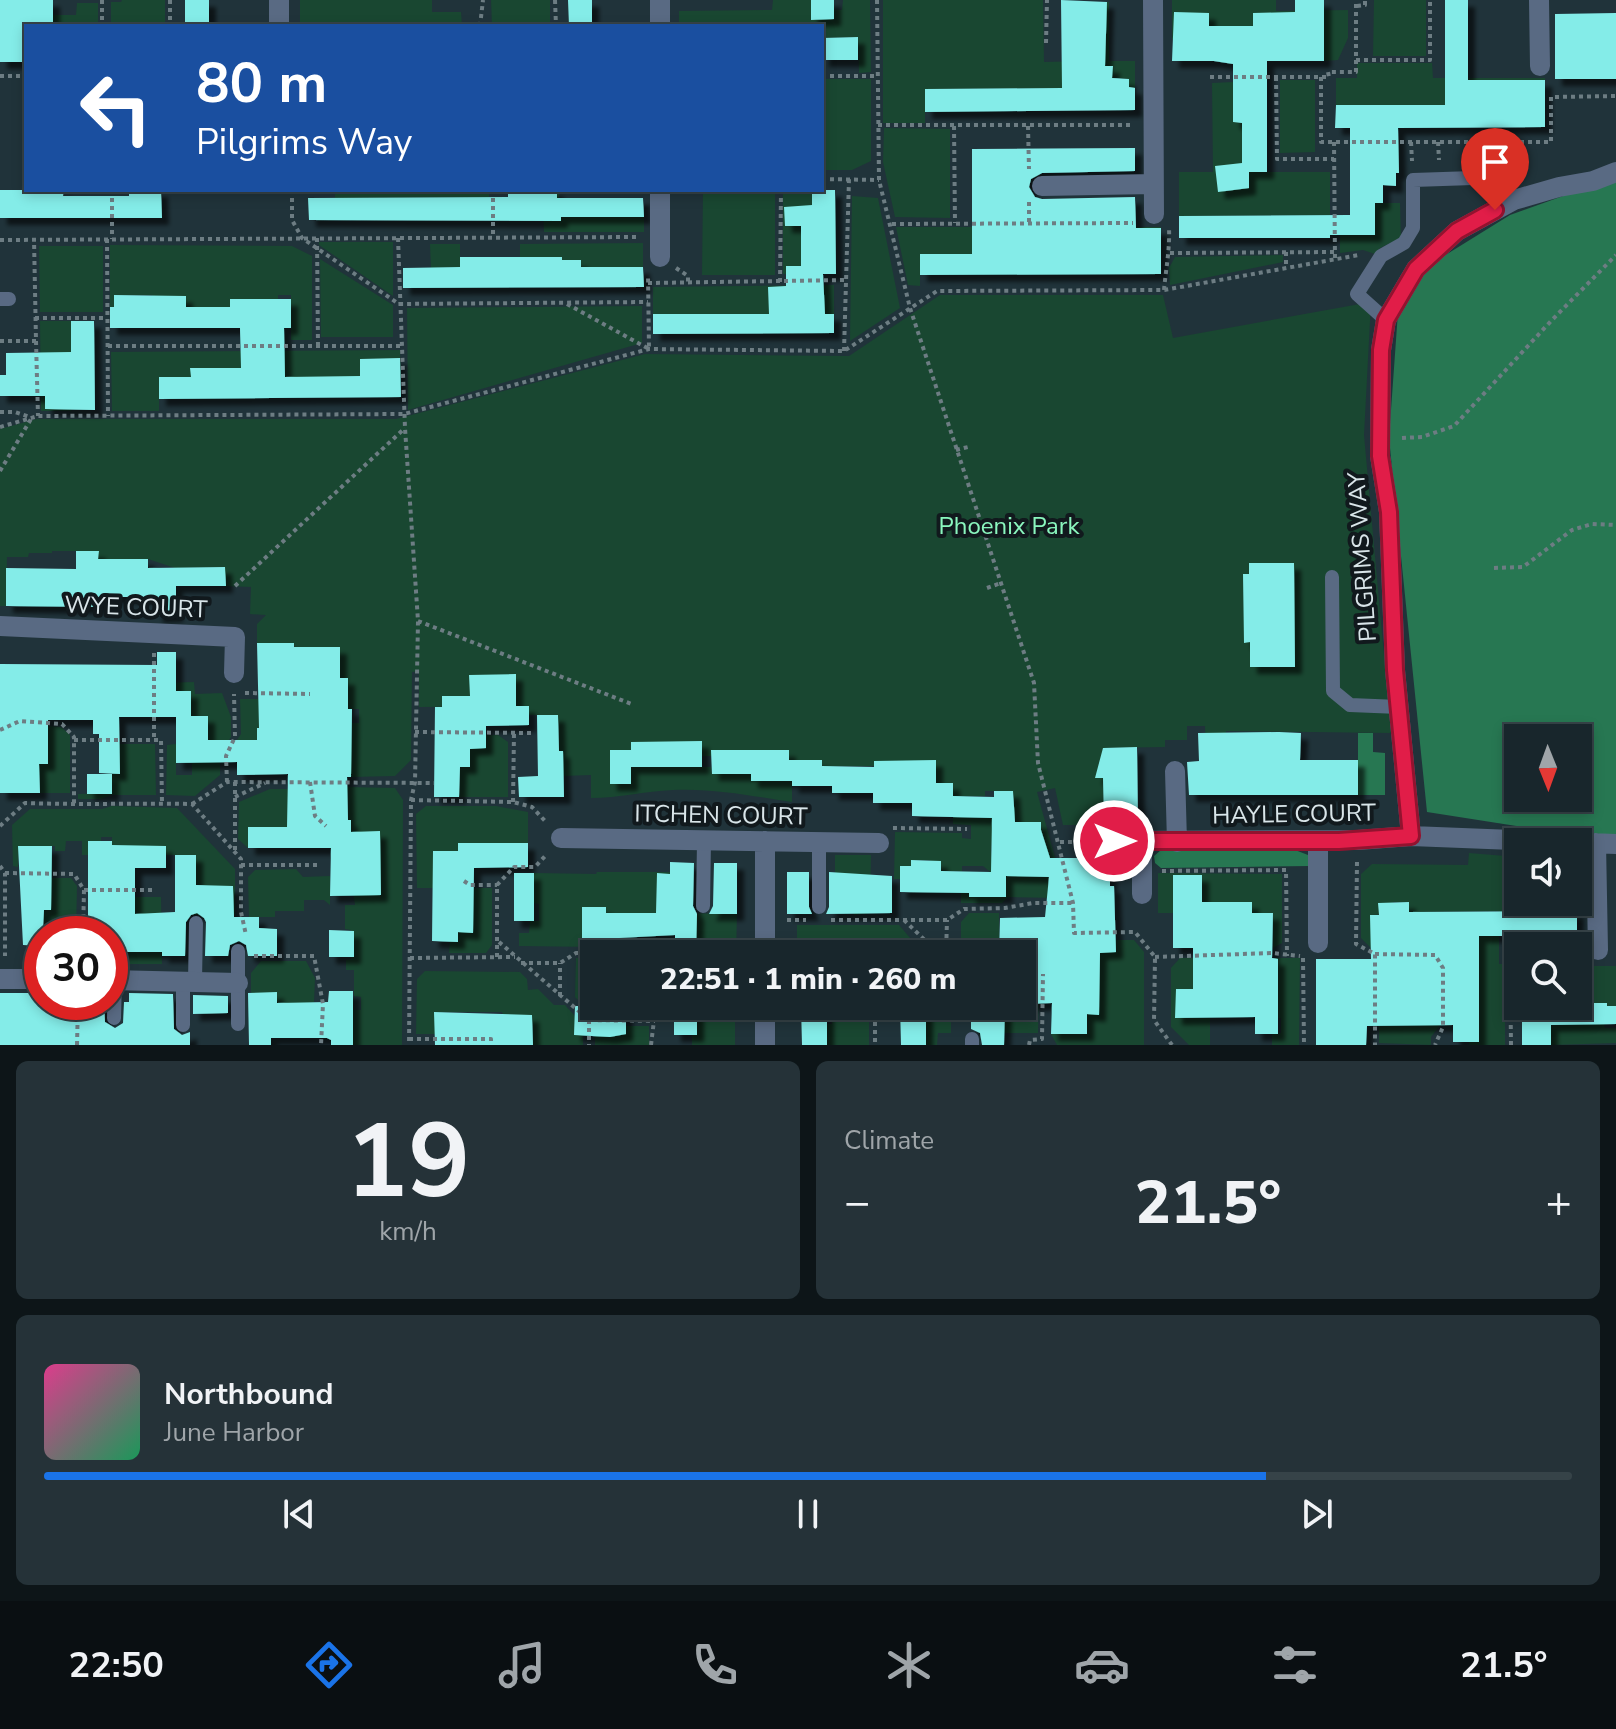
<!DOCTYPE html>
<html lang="en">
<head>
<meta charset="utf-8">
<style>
  :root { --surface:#18262c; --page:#253238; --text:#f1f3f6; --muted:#9fa5a9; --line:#364348; --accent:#1a73e8 }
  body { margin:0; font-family:"Nunito Sans",sans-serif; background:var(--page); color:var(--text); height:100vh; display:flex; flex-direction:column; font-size:30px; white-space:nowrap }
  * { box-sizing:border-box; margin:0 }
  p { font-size:26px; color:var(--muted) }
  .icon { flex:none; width:44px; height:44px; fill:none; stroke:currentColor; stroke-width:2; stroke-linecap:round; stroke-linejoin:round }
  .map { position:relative; height:1045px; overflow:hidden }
  .drawer { display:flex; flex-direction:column; gap:16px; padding:16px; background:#0d1518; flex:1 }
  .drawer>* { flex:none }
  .banner { position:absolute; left:24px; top:24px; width:800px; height:168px; border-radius:0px; box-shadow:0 4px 12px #0003,0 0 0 2px var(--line); background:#1a4fa0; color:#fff; overflow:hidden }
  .needle { width:52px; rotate:179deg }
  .fabs { position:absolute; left:1504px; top:724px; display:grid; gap:16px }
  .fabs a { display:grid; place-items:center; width:88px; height:88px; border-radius:0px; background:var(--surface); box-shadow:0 4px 12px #0003,0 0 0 2px var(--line); font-size:40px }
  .speed { position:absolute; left:24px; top:916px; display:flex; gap:16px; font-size:40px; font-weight:700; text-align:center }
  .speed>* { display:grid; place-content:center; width:104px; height:104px; border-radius:50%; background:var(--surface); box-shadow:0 4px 12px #0003,0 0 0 2px var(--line); line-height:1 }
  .speed .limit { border:12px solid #d22; background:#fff; color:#111 }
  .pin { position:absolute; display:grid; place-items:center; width:68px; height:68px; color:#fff; margin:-82px -34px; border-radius:50% 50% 50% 0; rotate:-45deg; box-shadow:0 0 8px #0007 }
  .pin .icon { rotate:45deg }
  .me { position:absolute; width:88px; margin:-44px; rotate:90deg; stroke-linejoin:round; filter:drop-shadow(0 0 6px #0008) }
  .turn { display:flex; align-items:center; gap:28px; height:168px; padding:0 40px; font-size:36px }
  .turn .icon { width:104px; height:104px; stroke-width:2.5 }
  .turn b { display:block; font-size:56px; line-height:68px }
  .big { font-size:60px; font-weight:800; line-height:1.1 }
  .drawer .tile { flex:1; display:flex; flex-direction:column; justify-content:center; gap:12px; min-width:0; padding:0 28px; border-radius:12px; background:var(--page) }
  .drawer .dial { align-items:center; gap:0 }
  .dial b { font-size:104px; line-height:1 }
  .song { display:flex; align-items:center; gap:24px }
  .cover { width:96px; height:96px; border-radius:12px; background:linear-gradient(135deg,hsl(330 70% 55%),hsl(150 70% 35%)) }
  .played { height:8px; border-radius:4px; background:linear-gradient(90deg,var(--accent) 80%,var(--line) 80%) }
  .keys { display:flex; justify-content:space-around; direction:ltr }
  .heat { display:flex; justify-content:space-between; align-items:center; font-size:44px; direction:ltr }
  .drawer .tiles { flex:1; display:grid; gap:16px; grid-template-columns:1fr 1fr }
  .tile:last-child { grid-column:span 2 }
  .trip { position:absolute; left:580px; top:940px; width:456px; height:80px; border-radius:0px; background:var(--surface); box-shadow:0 4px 12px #0003,0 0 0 2px var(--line); font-weight:800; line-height:80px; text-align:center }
  .tab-bar { display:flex; height:128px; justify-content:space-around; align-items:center; background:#0a0f12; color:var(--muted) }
  .tab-bar .icon { width:56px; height:56px }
  .tab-bar .active { color:var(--accent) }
  .tab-bar b { font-size:36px; color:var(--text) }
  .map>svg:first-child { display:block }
  .green { fill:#194731 }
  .forest { fill:#277752; fill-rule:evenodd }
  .building { fill:#84ece8; filter:url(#shadow) }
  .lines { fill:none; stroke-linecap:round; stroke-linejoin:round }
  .path { stroke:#6d7d83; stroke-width:4; stroke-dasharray:4 4; stroke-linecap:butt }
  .service { stroke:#596a83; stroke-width:14 }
  .minor { stroke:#596a83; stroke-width:20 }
  .route-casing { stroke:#92132f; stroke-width:20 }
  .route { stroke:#e11d48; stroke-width:14 }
  .labels { text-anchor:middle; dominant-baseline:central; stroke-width:8; stroke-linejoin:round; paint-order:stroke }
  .park-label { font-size:24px; fill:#8af6be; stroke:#11191d }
  .street-label { font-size:24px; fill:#d9e5e9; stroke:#11191d }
</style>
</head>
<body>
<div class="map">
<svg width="1616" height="1045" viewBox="0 0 1616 1045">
  <defs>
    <filter id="shadow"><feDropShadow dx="7" dy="7" stdDeviation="2" flood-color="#0009"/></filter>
  </defs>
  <rect width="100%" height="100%" fill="#20333a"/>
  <path class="green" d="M122 0H165V26H111V2H121Z
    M300 0H432V12H461L462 26H300Z
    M491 0H550V26H492Z
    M773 0H811L812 10H842L843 0H870L871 72 859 73 858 37 822 38V26H679V11L772 10Z
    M883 0H1043L1044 62 1086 61 1085 2H1109V61H1135V88L1129 87 1128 79 1114 78V88L925 89V123H883Z
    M1172 0H1276V11L1348 10V38L1338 60 1324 61V38L1172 39Z
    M1374 0H1426V56H1373Z
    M77 3H98V26H26L0 15H76Z
    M1357 63H1432L1433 78H1545V96L1455 105H1336V78H1357Z
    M822 79H871V161L852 170H822Z
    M1280 80H1315V152L1280 153Z
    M1233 82V110H1242V172H1330V215L1179 216V172H1213L1212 83Z
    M884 128 950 129V218L895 217 883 162Z
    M335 190H489V197L335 198Z
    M542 190H559V217H644V232H544Z
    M703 190H775V275H702Z
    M783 190H812L813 256H801V272L813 274H783Z
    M852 196 878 198 900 308 850 341Z
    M1375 203H1400L1401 238 1380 248 1375 254 1363 250 1340 253V235Z
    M896 227H1161V254H920V286L908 285Z
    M319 242H393V296L319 245Z
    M643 243V267H581V261L520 268V244Z
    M430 244H460V267L431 268Z
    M110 245 292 246 312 256V340H291V295H278V308L259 299H231L230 307H153L152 295H114V307H110Z
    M39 246H103V312H40Z
    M1283 255V262L1170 285 1169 268 1175 257Z
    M320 259 393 305V337H321Z
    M834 285V314H653V287Z
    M940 295H1163L1173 338 1371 302 1364 435 1391 733 1226 731 1225 761H1206L1205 726H1187V740H1165V747L1103 748 1104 825H1063L1055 788 1037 792 1060 876 1059 898 1008 897 1002 903H961V893H969V897H1006V876L1015 839 1013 791H985V796H953V783H912L889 766H833L822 774V760L792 769 751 750H712V756H640L610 750V784H631V767H711L712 774H751L792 781V802C752 796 713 788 673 790 645 791 619 798 591 798V775L563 776 554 759 559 748 558 715H529L528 706 419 707V671L412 672 411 760 395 776 351 777V750L343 739 352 738V723H359V709H348V678H340V647H305L295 652 294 643H257V624L266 615 250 614 251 587 225 586V567L175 568 148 559H98V551H52V553H29L28 557H7L6 606H0V429L37 419H396L645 354 849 356Z
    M642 306V343L408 410 407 308Z
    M40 321H71V411H41Z
    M400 350 401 377 159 378V411H112L111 352Z
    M194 682 195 694 222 693 231 717V737L220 754V775L195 796 166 795 167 745 176 744V775H192V763L202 762 191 716 161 691V683Z
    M240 699H304L314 734 257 728V740H237L241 734Z
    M48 726 61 727 70 735V793H40L39 764Z
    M498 735 508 742V797H459L460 767H470V740L456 736Z
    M119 744H155L156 795H111L101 799H78V794L112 793V773Z
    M347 787 395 788 403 800 402 1045H353L350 1010H361V997L354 996V970H346V960L351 959V930L345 929V905H355L351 876V821H343L348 818Z
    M270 789H303L313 827H248V848L238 839 239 802Z
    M112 806 177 808 235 869V915H191L201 885H196V855H166V846H136L111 856 112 837H101V845L93 855H82V841H66L65 851H55V846H19L18 867 13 866 12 825 30 809H102Z
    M426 806H496L528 812V843H496L484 851 483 843H458V851H434L433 879 439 888H417L416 814Z
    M953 817 994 818 991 851 994 875 983 866H962V871H930V860H911V866H900V879H894L895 832 962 833V838L971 839V825L953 824Z
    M1469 853 1518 857V901L1513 902V909H1510L1509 919 1498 911 1409 912V902H1393L1392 914 1371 915V948L1361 938V874L1372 864 1468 865Z
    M835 855H871L870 913 854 915V874H835Z
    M296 869 303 877 330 876V905L324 900H304V911H275V917H249L248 877 255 870Z
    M597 872H670V913L737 914 736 954H692L696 953V923L623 913H596V947L519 946V933H529L530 921H539V904L534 903V873L596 874Z
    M1158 873 1282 874V943L1273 948V913H1252V902H1235V913H1158Z
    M51 878H71L77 886 76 934H44V919H37V910L51 909Z
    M454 888H492V945L486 953H449Z
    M131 897H161L162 964H110V952H131Z
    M969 913H999V942H971L970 954H961V922Z
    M797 925H899L911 939V945H918L927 954H797Z
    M1469 932H1499V964H1505V1045H1469V1042L1479 1041V942Z
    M1094 940H1134L1144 952V1045H1057L1051 1034H1087V1014H1095L1099 976Z
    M576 958H594V988H586V1008L575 997Z
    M1180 958H1242L1194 989H1176V1017L1210 1018V1045H1189L1171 1027V968Z
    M1273 958H1300L1299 1045H1272V1034L1281 1033V1018H1268Z
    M261 961H306L315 978 314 1002 251 1013V973Z
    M1578 966H1616V1012H1607L1606 1003H1580L1604 1024 1605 1028H1616V1043L1551 1045 1548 1013 1578 1006Z
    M425 971 520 972 527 979 528 990 538 989 554 1005H565L583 1025V1045H533L532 1015H503L502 1012H435V1034H416L417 979Z
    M1022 972H1028L1039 983 1038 1033H987L997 1006H1022Z
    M690 1006H735V1045H692V1035L697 1034V1007Z
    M823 1006H869V1045H827V1024H832L831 1010H823Z
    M926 1006H951V1033H938L937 1045H917L926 1033Z
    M1440 1025 1431 1037V1045L1379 1043V1026Z
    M595 1026H649V1045H595Z"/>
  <path class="forest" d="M1616 177V835L1549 831 1427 812 1389 438 1398 312 1431 264 1510 215ZM1518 738H1578V798H1518Z
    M1358 733H1373V752L1385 753V795H1358Z
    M1161 850H1295L1308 855 1309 866 1161 868 1155 863 1154 856Z"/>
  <path class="building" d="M0 0H53V25H26V62H0Z
    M185 0H209V26H185Z
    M568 0H592V26H569Z
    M811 0H834V19L811 20Z
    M1061 0 1107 2 1105 66H1113L1112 78 1129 79V87L1135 88V110L925 112V89L1062 88Z
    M1295 0H1324V61H1267V172H1249V188L1218 192 1215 166 1242 163V123L1233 122V64L1214 61H1172L1174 12 1209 13V26H1253V13L1295 12Z
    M1445 0H1468V80H1545V127L1398 128 1399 173H1396V186L1383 185V203H1375V235H1330V238H1179V216L1350 215V128H1335L1336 105H1445Z
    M1616 13V79H1555V14Z
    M858 37V60H822V38Z
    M1135 148V171L1042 173 1031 179 1029 187 1035 197 1042 199 1135 197 1136 228H1161V274L920 275V254H972V149Z
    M0 190H64L63 196H129V190H161L162 218H0Z
    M508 190H557V198H643L644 217H561V221L309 220 308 198 508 197Z
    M812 190H835L836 274H823L825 314H834V333L653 334V314H769L768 287 786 286V266H801V226H785L784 207 812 205Z
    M460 257H562V260H581V267H643L644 287 403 288V268L460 267Z
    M114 295 186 296V307H230V299H291V328H284L285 377 360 376V359L400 358 401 397 159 399V377H191L190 368H241L240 328H110V307H114Z
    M71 321H94L95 410 45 409V396H0V375H6V353L71 352Z
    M76 551H99L98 559H148V568L225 567 226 586H176V615L156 616V597H99V607L6 606V568L76 569Z
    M1249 563H1294L1295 667H1250V642L1244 643 1243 574H1249Z
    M257 643H294V647H340V678H348V709H352L351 777H347L348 820H351V832L380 831 381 895 330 896 331 848H248V827H287L288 774 237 775V762L176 763V717H119L120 774 99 773V734H93V720H48V764H39L40 793H0V664L157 665V652H176V691H191V716H208V740H257V728H259Z
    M516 674V706H529V725L486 726V748L470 749V767H460L459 797H434L435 707H442V696H470L469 675Z
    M537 715H558L559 751H563L564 797H519L518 777 538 776Z
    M1279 732 1301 733 1300 760H1358V795H1189L1187 762 1199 761 1198 733Z
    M702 741V767H631V784H610V750H631V742Z
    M1137 747 1138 824 1104 825 1103 778H1095L1103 748Z
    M711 750H789V760H822V766L874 767V761L936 760V783H953V796L994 797V791H1013L1015 822H1041V830L1050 858H1110V886H1114L1116 952 1100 953 1099 1015 1087 1014V1034H1051L1052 1003 1029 1004 1028 964H1022V954H999L1000 918 1045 917 1049 877 1006 876V897H969V893L900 892V866H911V860L941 861V871L991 872 992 818 912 816V803H873V793H832V786H792V781H751V774H712Z
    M87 774H112V794H87Z
    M88 841H112V845L166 846V868H135V914L175 912V855H196V885L233 886 234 917H259V928L277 929V956H248L246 945 239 941 230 945 228 956H205L206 922 204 918 197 913 191 915 186 922 185 956H162V952H110V934H88Z
    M458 843H528V867L474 868 473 933 458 932V942L432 941 433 851H458Z
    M18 846H52L51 910H44L42 946 23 945Z
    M670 862 694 863 693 906 697 914 696 953H675V935L582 940V907H606V913H656L657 873 670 874Z
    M714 863H737V914H709L713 906Z
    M787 872H809V907L812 914H787Z
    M829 872 892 876V913L826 914 829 907Z
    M514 873H534V921H514Z
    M1173 875H1202V902H1252V913H1273L1272 958 1278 959V1034H1255V1017L1175 1018 1176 989H1193V948H1173Z
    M1409 902V912L1577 911V946H1528V936H1479V1042H1453V1025L1367 1026 1366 1045H1316V959H1371L1370 915H1379L1378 903Z
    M329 930 354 931V957H329Z
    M329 991H353V1045H331V1040L327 1038H271V1045H249L248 993 277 992V1003L328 1002Z
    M0 993H37V1002H104L105 1022 115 1028 123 1023 124 1002H129V993L173 994 174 1029 182 1035 190 1032V1045H0Z
    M193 995 228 996V1013L193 1014Z
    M1578 1003H1607V1006H1616V1024L1551 1025V1045H1522V1006H1578Z
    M575 1006H626V1034L610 1037 574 1035Z
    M674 1006H697V1035H674Z
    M801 1006H823V1010H827V1045H802Z
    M900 1006H926V1045H901Z
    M971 1006H1005L1004 1045H982L980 1033 971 1029Z
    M434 1012 532 1015 533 1045H435Z"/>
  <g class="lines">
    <path class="path" d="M102 0V26
      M170 0V26
      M555 0 556 26
      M877 0 879 180 910 308 1034 683 1038 763 1073 903 1074 933 1135 932 1155 957 1154 1020 1172 1045
      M1357 6 1365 5V0
      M480 26 483 0
      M1046 43 1047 0
      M1356 60H1430V0
      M0 76H26
      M822 76H878
      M1210 77H1329L1328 72H1356V0
      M1276 77 1277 159H1334
      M1321 77V142H1551V97L1616 96
      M878 125H1131
      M954 126 955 223
      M1028 126 1029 169
      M1334 142 1335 260
      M1411 142 1412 161
      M1438 142 1439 160
      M1472 142 1473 160
      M822 179 879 180
      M112 190V239
      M292 190V220L302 238 399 304 648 302
      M493 190V238
      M1029 202V223
      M892 224 1133 223
      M317 238 318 346
      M398 238 405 428 418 621 415 782 411 800 409 1045
      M107 239 108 416
      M0 240 638 237
      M1286 252V268
      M1170 253 1335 252
      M676 268 688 276V283
      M780 282 781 190
      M648 283 847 280
      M1164 290C1166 268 1170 249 1169 228
      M567 304 649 349 648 275
      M35 318H107
      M0 341H36L34 239
      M36 341 38 416
      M108 346H404
      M844 351 849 179
      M0 412H15L30 417
      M0 427 38 416 404 414 649 349 844 351 937 291 1164 290 1359 255
      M1402 438 1422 437 1454 426 1551 321 1616 255
      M956 450 968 447
      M0 471 31 419
      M1494 568 1523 567 1572 530 1592 524 1616 525
      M235 586 405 428
      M987 588 1001 583
      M418 621 634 705
      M154 653V740
      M245 693 310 694
      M0 730 20 721 62 724 74 737V805
      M415 732 531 733
      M74 740H161L162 803
      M227 782 226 756 235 737 234 694
      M310 782 315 816 326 826
      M235 797 265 783
      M411 800 513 802 532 807 545 821
      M513 802 514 733
      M192 804 227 782 434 783
      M0 826 25 803C81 805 136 803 192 804L241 859V912L246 935
      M893 828 967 829
      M1060 842H1091
      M235 850V781
      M1357 862 1356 944 1375 954V1045
      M241 865H318
      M0 866 5 873V956
      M1162 871 1286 870 1287 956
      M5 873 74 874 84 890 83 934
      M464 881 470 885H497
      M84 890H154
      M787 920H806
      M831 920H947L964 909 1005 908 1033 903H1073
      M904 920 939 954
      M499 942 589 1020 655 1021
      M946 954 947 920
      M1375 954 1435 955 1443 968V1027L1435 1045
      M254 956H314L323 1004 321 1045
      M497 957V885L514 867H535L547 854
      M1155 957 1272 953 1300 956
      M410 958 515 957
      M1303 958 1304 1045
      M1502 960H1510
      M521 963H560L576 953H655
      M560 996V963
      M875 1006V1045
      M955 1006V1016
      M589 1020V1045
      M409 1039H491V1045
      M77 1045 78 1002
      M651 1045 655 1012
      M1029 1045 1030 1040 1042 1039 1043 974
      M1511 1045 1510 960H1518"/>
    <path class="service" d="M0 299H9
      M1386 320 1357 294 1381 256 1404 243 1413 228V180L1473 178
      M1332 577 1333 691 1350 705 1399 707
      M819 842V907
      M703 906 704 841
      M238 951V1024
      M195 982 196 923
      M114 1018 115 980
      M183 1025V981
      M972 1045V1039"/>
    <path class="minor" d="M279 0V26
      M660 0V26
      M1153 0 1154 214
      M1539 0 1540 66
      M1042 186 1153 184
      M660 190V257
      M0 626 235 637 234 673
      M1175 771 1177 842
      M1411 836 1395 670 1389 512 1380 456 1381 350 1386 320 1416 269 1457 231 1514 200 1559 187 1593 181 1616 172
      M561 838 879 843
      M765 841V954
      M1114 841 1358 840 1411 836 1616 844
      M1142 841V894
      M1596 843 1598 950
      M1318 943V841
      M0 979H42
      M110 980 238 983
      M765 1045V1006"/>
  </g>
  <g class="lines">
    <g class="route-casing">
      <path id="route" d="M1114 841H1339L1411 836 1395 670 1389 512 1380 456 1381 350 1386 320 1416 269 1457 231 1495 210"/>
    </g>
    <use href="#route" class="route"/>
  </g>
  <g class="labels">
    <g class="park-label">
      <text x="1009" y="526">Phoenix Park</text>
    </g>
    <g class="street-label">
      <text transform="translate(1362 557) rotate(-94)">PILGRIMS WAY</text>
      <text transform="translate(136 607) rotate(2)">WYE COURT</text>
      <text transform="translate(1294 814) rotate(-1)">HAYLE COURT</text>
      <text transform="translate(721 815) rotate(1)">ITCHEN COURT</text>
    </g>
  </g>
</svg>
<div class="fabs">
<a><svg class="needle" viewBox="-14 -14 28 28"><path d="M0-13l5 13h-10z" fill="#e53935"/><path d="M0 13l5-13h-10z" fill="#9fa5a9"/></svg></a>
<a><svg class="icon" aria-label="sound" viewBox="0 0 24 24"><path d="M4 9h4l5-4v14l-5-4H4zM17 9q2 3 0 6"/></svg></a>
<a><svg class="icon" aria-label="search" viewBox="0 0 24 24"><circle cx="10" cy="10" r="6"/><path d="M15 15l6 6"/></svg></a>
</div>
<div class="speed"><div class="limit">30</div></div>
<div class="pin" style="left:1495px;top:210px;background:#d93025"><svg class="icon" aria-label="arrive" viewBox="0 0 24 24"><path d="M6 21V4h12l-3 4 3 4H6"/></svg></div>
<svg class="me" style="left:1114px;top:841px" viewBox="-20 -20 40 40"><circle r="17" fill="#e11d48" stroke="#fff" stroke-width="3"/><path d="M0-11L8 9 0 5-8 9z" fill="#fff"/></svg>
<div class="trip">22:51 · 1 min · 260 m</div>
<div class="banner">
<div class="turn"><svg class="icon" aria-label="left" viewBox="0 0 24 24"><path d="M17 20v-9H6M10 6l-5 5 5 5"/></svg><div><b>80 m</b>Pilgrims Way</div></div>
</div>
</div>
<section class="drawer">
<div class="tiles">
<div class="tile dial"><b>19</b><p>km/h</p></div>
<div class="tile"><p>Climate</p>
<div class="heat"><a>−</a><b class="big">21.5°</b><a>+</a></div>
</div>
<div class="tile">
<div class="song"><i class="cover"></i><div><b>Northbound</b><p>June Harbor</p></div></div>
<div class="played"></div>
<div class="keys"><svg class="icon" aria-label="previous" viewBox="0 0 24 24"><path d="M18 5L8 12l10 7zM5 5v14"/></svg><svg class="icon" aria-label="pause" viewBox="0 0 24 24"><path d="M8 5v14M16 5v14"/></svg><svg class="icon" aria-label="next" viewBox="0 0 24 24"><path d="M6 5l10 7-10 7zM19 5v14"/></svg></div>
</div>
</div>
</section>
<nav class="tab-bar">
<b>22:50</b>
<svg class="icon active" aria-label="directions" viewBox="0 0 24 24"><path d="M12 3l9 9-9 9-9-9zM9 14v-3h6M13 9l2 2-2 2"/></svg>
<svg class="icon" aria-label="music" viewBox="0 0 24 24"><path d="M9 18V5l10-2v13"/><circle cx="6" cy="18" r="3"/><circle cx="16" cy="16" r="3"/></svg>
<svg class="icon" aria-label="phone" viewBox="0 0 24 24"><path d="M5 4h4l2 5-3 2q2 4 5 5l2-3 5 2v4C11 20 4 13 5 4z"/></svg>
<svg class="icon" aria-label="climate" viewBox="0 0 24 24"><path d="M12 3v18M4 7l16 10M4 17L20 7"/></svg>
<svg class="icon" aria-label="car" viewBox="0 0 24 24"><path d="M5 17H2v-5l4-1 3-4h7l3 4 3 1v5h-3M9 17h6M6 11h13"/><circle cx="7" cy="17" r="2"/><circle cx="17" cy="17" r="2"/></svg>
<svg class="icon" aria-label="filters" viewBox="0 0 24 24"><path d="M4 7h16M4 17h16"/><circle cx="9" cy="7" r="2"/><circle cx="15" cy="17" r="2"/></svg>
<b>21.5°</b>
</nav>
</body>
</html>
